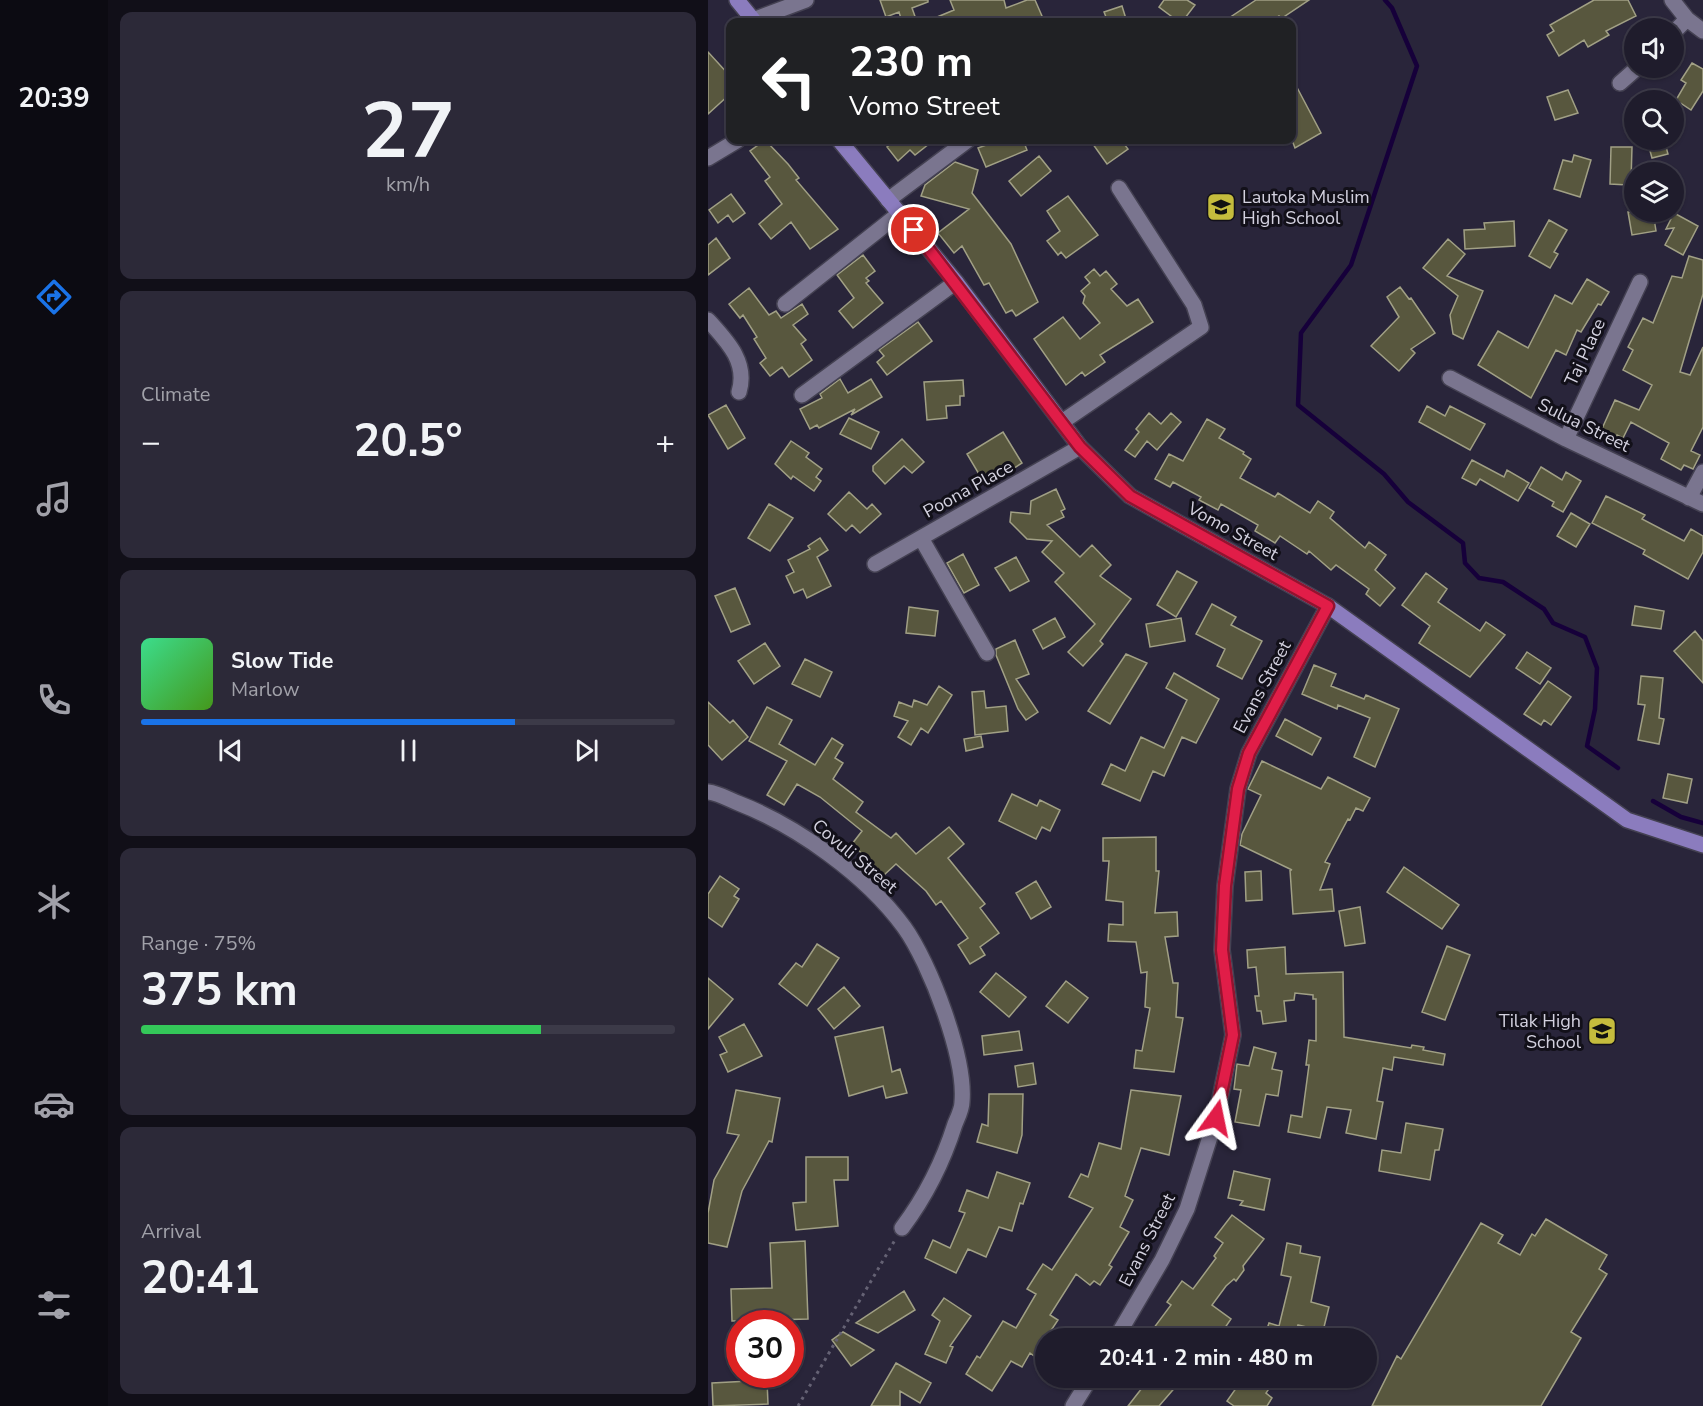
<!DOCTYPE html>
<html lang="en">
<head>
<meta charset="utf-8">
<style>
  :root { --surface:#1f1c2c; --page:#2c2938; --text:#f1f3f6; --muted:#a1a1a9; --line:#3c3a48; --accent:#1a73e8 }
  body { margin:0; font-family:"Nunito Sans",sans-serif; background:var(--page); color:var(--text); height:100vh; display:flex; flex-direction:column; font-size:22px; white-space:nowrap }
  * { box-sizing:border-box; margin:0 }
  p { font-size:20px; color:var(--muted) }
  .icon { flex:none; width:33px; height:33px; fill:none; stroke:currentColor; stroke-width:2; stroke-linecap:round; stroke-linejoin:round }
  .map { position:relative; flex:1; overflow:hidden }
  .panel { display:flex; flex-direction:column; gap:12px; padding:12px; background:#110f18; width:600px }
  .panel>* { flex:none }
  .banner { position:absolute; left:18px; top:18px; width:570px; height:126px; border-radius:12px; box-shadow:0 2px 4px #0004,0 0 0 2px var(--line); background:#202124; color:#fff; overflow:hidden }
  .tools { position:absolute; left:916px; top:18px; display:grid; gap:12px }
  .tools a { display:grid; place-items:center; width:60px; height:60px; border-radius:50%; background:var(--surface); box-shadow:0 2px 4px #0004,0 0 0 2px var(--line); font-size:30px }
  .speed { position:absolute; left:18px; top:1310px; display:flex; gap:12px; font-size:30px; font-weight:700; text-align:center }
  .speed>* { display:grid; place-content:center; width:78px; height:78px; border-radius:50%; background:var(--surface); box-shadow:0 2px 4px #0004,0 0 0 2px var(--line); line-height:1 }
  .speed .limit { border:9px solid #d22; background:#fff; color:#111 }
  .pin { position:absolute; display:grid; place-items:center; width:51px; height:51px; color:#fff; margin:-26px; border:3px solid #fff; border-radius:50%; box-shadow:0 2px 6px #0007 }
  .me { position:absolute; width:66px; margin:-33px; rotate:12deg; stroke-linejoin:round; filter:drop-shadow(0 0 4px #0008) }
  .turn { display:flex; align-items:center; gap:21px; height:126px; padding:0 24px; font-size:27px }
  .turn .icon { width:78px; height:78px; stroke-width:2.5 }
  .turn b { display:block; font-size:42px; line-height:51px }
  .big { font-size:45px; font-weight:700; line-height:1.1 }
  .panel .widget { flex:1; display:flex; flex-direction:column; justify-content:center; gap:9px; min-width:0; padding:0 21px; border-radius:12px; background:var(--page) }
  .panel .dial { align-items:center; gap:0 }
  .dial b { font-size:78px; line-height:1 }
  .song { display:flex; align-items:center; gap:18px }
  .cover { width:72px; height:72px; border-radius:9px; background:linear-gradient(135deg,hsl(150 70% 55%),hsl(100 70% 35%)) }
  .played { height:6px; border-radius:3px; background:linear-gradient(90deg,var(--accent) 70%,var(--line) 70%) }
  .keys { display:flex; justify-content:space-around; direction:ltr }
  .heat { display:flex; justify-content:space-between; align-items:center; font-size:33px; direction:ltr }
  .charge { height:9px; border-radius:4px; background:linear-gradient(90deg,#34c759 75%,var(--line) 0) }
  .trip { position:absolute; left:327px; top:1328px; width:342px; height:60px; border-radius:30px; background:var(--surface); box-shadow:0 2px 4px #0004,0 0 0 2px var(--line); font-weight:700; line-height:60px; text-align:center }
  main { display:flex; flex:1; min-height:0 }
  .tab-bar { display:flex; flex-direction:column; width:108px; justify-content:space-around; align-items:center; background:#0c0b12; color:var(--muted) }
  .tab-bar .icon { width:42px; height:42px }
  .tab-bar .active { color:var(--accent) }
  .tab-bar b { font-size:27px; color:var(--text) }
  .map>svg:first-child { display:block }
  .lines { fill:none; stroke-linecap:round; stroke-linejoin:round }
  .stream { stroke:#16003a; stroke-width:4.5 }
  .building { fill:#58573e; stroke:#a1a085; stroke-width:1.5 }
  .minor-casing { stroke:#444152; stroke-width:18 }
  .major-casing { stroke:#444152; stroke-width:18 }
  .path { stroke:#656274; stroke-width:3; stroke-dasharray:3 4.5; stroke-linecap:butt }
  .minor { stroke:#7a758f; stroke-width:15 }
  .major { stroke:#8b7cbe; stroke-width:15 }
  .route-casing { stroke:#92132f; stroke-width:15 }
  .route { stroke:#e11d48; stroke-width:10 }
  .labels { text-anchor:middle; dominant-baseline:central; stroke-width:6; stroke-linejoin:round; paint-order:stroke }
  .poi-label { font-size:18px; fill:#d3d1df; stroke:#121019; text-anchor:start }
  .street-label { font-size:18px; fill:#d3d1df; stroke:#121019 }
</style>
</head>
<body>
<main>
<nav class="tab-bar">
<b>20:39</b>
<svg class="icon active" aria-label="directions" viewBox="0 0 24 24"><path d="M12 3l9 9-9 9-9-9zM9 14v-3h6M13 9l2 2-2 2"/></svg>
<svg class="icon" aria-label="music" viewBox="0 0 24 24"><path d="M9 18V5l10-2v13"/><circle cx="6" cy="18" r="3"/><circle cx="16" cy="16" r="3"/></svg>
<svg class="icon" aria-label="phone" viewBox="0 0 24 24"><path d="M5 4h4l2 5-3 2q2 4 5 5l2-3 5 2v4C11 20 4 13 5 4z"/></svg>
<svg class="icon" aria-label="climate" viewBox="0 0 24 24"><path d="M12 3v18M4 7l16 10M4 17L20 7"/></svg>
<svg class="icon" aria-label="car" viewBox="0 0 24 24"><path d="M5 17H2v-5l4-1 3-4h7l3 4 3 1v5h-3M9 17h6M6 11h13"/><circle cx="7" cy="17" r="2"/><circle cx="17" cy="17" r="2"/></svg>
<svg class="icon" aria-label="filters" viewBox="0 0 24 24"><path d="M4 7h16M4 17h16"/><circle cx="9" cy="7" r="2"/><circle cx="15" cy="17" r="2"/></svg>
</nav>
<section class="panel">
<div class="widget dial"><b>27</b><p>km/h</p></div>
<div class="widget"><p>Climate</p>
<div class="heat"><a>−</a><b class="big">20.5°</b><a>+</a></div>
</div>
<div class="widget">
<div class="song"><i class="cover"></i><div><b>Slow Tide</b><p>Marlow</p></div></div>
<div class="played"></div>
<div class="keys"><svg class="icon" aria-label="previous" viewBox="0 0 24 24"><path d="M18 5L8 12l10 7zM5 5v14"/></svg><svg class="icon" aria-label="pause" viewBox="0 0 24 24"><path d="M8 5v14M16 5v14"/></svg><svg class="icon" aria-label="next" viewBox="0 0 24 24"><path d="M6 5l10 7-10 7zM19 5v14"/></svg></div>
</div>
<div class="widget"><p>Range · 75%</p><b class="big">375 km</b><div class="charge"></div></div>
<div class="widget"><p>Arrival</p><b class="big">20:41</b></div>
</section>
<div class="map">
<svg width="995" height="1406" viewBox="0 0 995 1406">
  <rect width="100%" height="100%" fill="#29253a"/>
  <g class="lines">
    <path class="stream" d="M677 0 684 8 709 66 643 265 593 333 590 405 676 474 700 502 755 543 757 563 771 578 795 582 836 609 845 623 877 637 889 668 887 709 879 746 910 768
      M945 801 973 817 995 823"/>
  </g>
  <path class="building" d="M172 0H220V2L204 8 209 22H194L191 12 178 17Z
    M242 0H296L298 8 319 0H327L334 16 318 22 314 17 296 22H217L246 10Z
    M456 0H479L487 5 474 22H471L451 7Z
    M548 0H601L574 18 571 16 562 22H515Z
    M886 0H920L928 16 898 31 901 35 880 47 876 40 851 56 839 35 846 31 842 25Z
    M414 6 419 22H400L396 12Z
    M0 52 22 76V94L0 114Z
    M984 63 995 69V91L983 110 968 100 978 83 973 80Z
    M584 78 613 133 587 148 584 140Z
    M860 90 870 113 847 120 839 97Z
    M57 140 80 164 91 178 88 180 130 229 102 249 83 222 63 239 51 224 74 204 57 181 62 177 42 151Z
    M188 140H226L207 155 202 150 190 161 179 147Z
    M292 140H315L319 150 278 167 270 148Z
    M382 140H413L420 149 399 164Z
    M939 140H956L960 154 944 158Z
    M903 147H924L923 181 920 185 902 184Z
    M866 155 883 160 872 197 846 189 855 160 864 162Z
    M331 156 343 171 313 196 301 181Z
    M247 162 270 170 264 193 303 244 330 302 308 316 304 310 298 313 281 283 276 285 254 246 246 253 230 233 261 209 213 196 217 185Z
    M23 194 37 213 25 222 20 215 10 223 1 210Z
    M360 196 390 235 358 258 353 252 350 255 339 241 352 231 339 211Z
    M920 212H945L948 231 924 235Z
    M966 213 990 226 975 255 957 245 966 228 958 229Z
    M841 220 859 230 846 252 850 254 842 268 821 256Z
    M806 221 807 246 757 249 756 230 777 229 776 223Z
    M8 238 22 258 0 275V245Z
    M740 239 757 254 739 276 775 291 755 339 745 334 742 315 750 296 715 268Z
    M155 255 167 271 158 278 161 281 158 283 175 303 145 328 131 311 146 298 129 275Z
    M981 256 995 260V294L972 372 982 375 995 347V427L983 451 992 455 985 469 976 465 973 470 953 459 961 443 923 422 915 438 909 435 907 439 892 433 907 400 931 410 944 385 915 370 925 350 920 347 935 318 945 323 964 276 974 278Z
    M386 269 392 276 398 271 409 284 403 289 419 306 430 299 445 322 392 355 397 362 377 376 374 372 358 385 326 339 355 317 372 339 392 323 375 303 377 296 373 291 382 283 377 277Z
    M879 279 901 292 893 305 890 304 873 332 869 330 858 355 848 350 823 398 770 365 790 331 820 348 847 295 864 304Z
    M692 287 701 299 703 298 727 333 703 349 707 353 691 371 663 346 691 317 679 297Z
    M41 288 61 315 68 311 73 318 94 304 100 314 85 325 98 340 93 344 104 360 81 377 74 367 62 376 52 363 58 358 46 339 49 337 35 315 32 318 21 304Z
    M210 322 224 341 179 375 169 362 176 356 171 350Z
    M132 379 140 393 163 379 174 397 143 415 147 409 111 428 109 425 102 429 92 409 114 398 112 394Z
    M255 380 256 396H252V405L238 406 239 418 219 420 216 382Z
    M18 405 37 438 20 449 0 415Z
    M719 406 737 416 742 406 777 424 762 450 711 422Z
    M441 413 453 424 463 413 473 422 449 450 439 441 427 457 417 450 431 432 428 429Z
    M141 418 171 432 163 449 132 434Z
    M499 419 517 429 511 438 536 452 535 454 543 459 532 478 567 497 570 493 602 513 610 501 626 512 622 518 657 548 661 542 678 555 667 570 687 588 672 606 658 594 661 589 628 565 623 570 601 551 599 554 572 536 567 543 547 531 550 525 513 504 510 510 491 500 493 497 465 482 462 487 447 479 461 454 475 461Z
    M295 432 314 463 278 486 259 454Z
    M194 439 216 462 204 473 196 466 177 484 165 471V466Z
    M83 441 101 453 98 457 114 469 108 477 113 481 106 491 85 476 83 479 67 464Z
    M764 460 796 477 799 470 821 483 810 501 772 479 768 485 754 478Z
    M833 467 854 480 858 472 873 481 855 512 844 506 846 502 821 488Z
    M348 489 357 509 353 511 356 517 339 525 372 557 384 545 403 565 392 576 423 599 392 641 395 644 375 666 360 652 387 624 347 582 356 573 334 552 344 541 319 539 302 522 303 512 322 514 323 501Z
    M141 492 159 509 164 504 173 514 152 533 144 525 138 531 120 514Z
    M898 496 937 515 934 519 976 541 983 529 995 536V552L980 579 935 554 937 550 884 523Z
    M61 504 85 518 62 551 40 538Z
    M863 513 882 524 868 547 849 536Z
    M112 538 120 550 109 557 123 586 99 598 95 589 86 593 78 576 86 572 80 560 102 549 100 546Z
    M255 554 271 585 256 593 239 563Z
    M308 557 321 581 302 591 287 568Z
    M469 571 489 582 468 617 449 605Z
    M718 573 739 589 730 602 772 631 778 622 797 635 762 677 711 643 722 626 694 605Z
    M27 588 42 624 23 632 7 596Z
    M504 604 528 617 523 625 554 641 534 679 509 666 517 649 488 634Z
    M927 606 956 611 953 629 924 625Z
    M201 607 230 611 227 636 198 633Z
    M347 618 357 637 335 649 325 630Z
    M473 618 477 641 442 647 438 624Z
    M987 631 995 641V683L966 651Z
    M307 640 321 674 308 679 330 712 318 720 310 709 288 655V649Z
    M57 643 72 666 46 684 30 661Z
    M819 652 843 668 832 684 808 668Z
    M418 654 439 663 402 724 380 711Z
    M97 659 124 672 112 697 84 684Z
    M606 665 628 674 623 686 656 699 658 695 691 709 667 767 646 757 662 718 630 705 629 709 594 694Z
    M466 673 511 699 488 743 474 737 456 776 445 771 432 801 394 784 403 764 417 771 433 737 456 748 479 700 458 688Z
    M933 676 955 678 951 718 956 719 951 744 930 740 937 705 930 704Z
    M840 681 863 697 843 725 836 720 833 725 816 714Z
    M231 686 244 695 220 733 213 728 203 745 190 737 200 721 186 716 191 702 204 707 206 700 219 705Z
    M276 691 278 708 298 706 300 731 267 735 264 692Z
    M0 702 22 723 25 720 40 737 14 760 0 745Z
    M59 707 84 720 71 744 107 765 124 738 135 745 127 758 135 763 125 779 155 802 148 812 183 838 188 833 208 854 241 827 256 844 240 858 277 904 272 908 291 933 272 947 277 955 262 964 250 945 260 938 233 901 228 905 218 891 188 864 176 875 144 844 154 831 112 797 89 784 76 805 59 795 79 761 41 741Z
    M577 719 613 738 604 755 568 736Z
    M273 736 275 747 258 751 256 739Z
    M554 761 613 789 620 777 662 798 655 811 648 808 642 820 640 819 617 862 622 864 612 890 624 889 626 911 585 914 582 870H584L532 845 534 834 553 795 540 789Z
    M960 774 984 779 979 803 955 798Z
    M304 794 329 806 332 800 352 810 342 831 334 827 328 839 291 821Z
    M448 837V871H451L447 913 469 912 470 936 457 937 465 983H470L468 1017 475 1018 466 1072 426 1068 428 1050 434 1051 442 1008 437 1007 439 972 433 973 428 942 400 941 401 924 415 925V902L398 900 401 861H395V838Z
    M696 867 751 905 734 929 679 892Z
    M553 871 554 900 538 901 537 872Z
    M12 876 31 889 26 896 31 899 14 927 0 917V894Z
    M328 881 343 907 323 919 308 893Z
    M652 907 657 943 637 946 631 911Z
    M109 944 131 958 99 1006 71 984 88 963 94 967Z
    M739 946 762 955 737 1020 714 1012Z
    M577 947 578 974 635 972 636 1037 703 1048 704 1045 716 1047 715 1050 737 1054 735 1065 686 1057 684 1070 675 1068 669 1101 675 1102 668 1139 638 1133 643 1110 619 1107 612 1138 580 1132 583 1115 594 1117 601 1065H598L601 1040 608 1041V999H605V995L587 993 586 1000 576 1001 578 1021 555 1024 553 1011H549L547 996H551L548 967 540 968 539 950Z
    M288 973 318 997 301 1017 272 992Z
    M0 978 25 999 0 1029Z
    M358 981 380 998 360 1023 338 1006Z
    M136 987 152 1006 126 1029 110 1009Z
    M36 1024 54 1056 20 1072 12 1055 19 1052 11 1037Z
    M175 1027 184 1072 192 1069 199 1093 178 1098 175 1086 141 1096 127 1037Z
    M311 1031 314 1050 276 1055 274 1036Z
    M546 1047 568 1053 564 1069 574 1071 570 1096 558 1094 551 1126 527 1122 533 1090 526 1089 529 1064 541 1066Z
    M325 1063 328 1084 310 1087 307 1066Z
    M28 1090 72 1098 64 1142 61 1141 34 1191 19 1247 0 1243V1213L6 1180 31 1135 19 1133Z
    M423 1090 473 1096 461 1155 433 1148 417 1196 425 1200 412 1227 421 1232 401 1265 404 1267 392 1285 386 1281 382 1285 368 1274 342 1315 350 1320 338 1338V1365L322 1353 314 1367 303 1361 284 1391 258 1374 269 1356 272 1358 295 1321 308 1328 328 1294 319 1289 335 1264 344 1270 385 1208 361 1197 373 1174 380 1177 391 1143 413 1149Z
    M281 1094H315L314 1135 309 1153 269 1142 274 1124 280 1126Z
    M698 1123 735 1129 731 1150H727L722 1180 671 1171 674 1150 693 1153Z
    M98 1157H140V1180H126L130 1226 88 1230 85 1203 98 1202Z
    M526 1171 562 1179 556 1210 532 1205 535 1201 520 1198Z
    M289 1172 322 1183 315 1204 312 1203 304 1231 291 1227 278 1257 260 1249 248 1273 217 1258 225 1240 242 1248 257 1213 251 1211 259 1190 280 1198Z
    M524 1215 556 1239 535 1266 536 1270 528 1281 526 1279 518 1286 504 1305 523 1319 510 1338H456L445 1329 463 1305 459 1302 474 1281 485 1289 508 1258 506 1256 515 1243 507 1237Z
    M838 1219 899 1255 891 1269 899 1274 863 1332 873 1338 833 1406H664L689 1356 693 1359 773 1223 795 1235 790 1243 812 1255 824 1234 827 1236Z
    M97 1241 100 1319 24 1321 23 1289 64 1288 62 1243Z
    M579 1243 593 1246 592 1253 612 1257 603 1302 621 1307 615 1331 590 1325 588 1331 599 1335V1338H556L561 1323 571 1326 583 1277 573 1275Z
    M196 1291 207 1310 170 1333 148 1323Z
    M236 1298 263 1316 242 1346 245 1347 238 1363 217 1354 232 1321 224 1315Z
    M135 1332 166 1350 143 1366 124 1340Z
    M188 1363 223 1383 212 1403 192 1391V1406H163Z
    M421 1377H462L470 1384 451 1406H420L434 1388Z
    M536 1377H569L558 1393 564 1398 559 1406H526L519 1401Z
    M59 1380 60 1404 5 1406 4 1383Z"/>
  <g class="lines">
    <g class="minor-casing">
      <path id="minor" d="M964 0 979 19 995 31
        M45 20 98 0
        M966 32 979 19
        M912 83 929 68
        M0 158 30 140
        M180 200 260 140
        M77 304 192 213
        M0 320C19 341 40 362 31 392
        M742 378 858 439 995 504
        M94 395 248 282
        M354 422 493 327 486 305 411 188
        M858 439 932 282
        M981 498 995 472
        M213 538 279 653
        M167 564 372 447
        M0 792C10 793 20 799 30 803 89 826 158 875 196 927 222 963 258 1058 254 1102 254 1109 250 1117 247 1124 235 1162 218 1196 194 1228
        M408 1338 454 1260 479 1209 508 1118 525 1035 514 950 517 886 530 789 541 753 620 606
        M365 1406 383 1377"/>
    </g>
    <g class="major-casing">
      <path id="major" d="M29 0 47 22
        M131 140 248 282 372 447 422 496 620 606 919 820 995 845"/>
    </g>
    <path class="path" d="M90 1406 187 1240"/>
    <use href="#minor" class="minor"/>
    <use href="#major" class="major"/>
  </g>
  <g class="lines">
    <g class="route-casing">
      <path id="route" d="M206 230 372 447 422 496 620 606 541 753 530 789 517 886 514 950 525 1035 508 1118"/>
    </g>
    <use href="#route" class="route"/>
  </g>
  <defs>
    <g id="school-square" transform="scale(1.5)"><rect x="-9" y="-9" width="18" height="18" rx="4" fill="#c5bc3d" stroke="#121019"/><path d="M0-5L7-2L0 1L-7-2ZM-4 1L0 2.5L4 1V4Q0 6-4 4Z" fill="#111"/></g>
  </defs>
  <g fill-rule="evenodd">
    <use href="#school-square" x="513" y="207"/>
    <use href="#school-square" x="894" y="1031"/>
  </g>
  <g class="labels">
    <g class="poi-label">
      <text x="534" y="197">Lautoka Muslim<tspan x="534" dy="21">High School</tspan></text>
      <text x="873" y="1021" text-anchor="end">Tilak High<tspan x="873" dy="21">School</tspan></text>
    </g>
    <g class="street-label">
      <text transform="translate(877 352) rotate(-65)">Taj Place</text>
      <text transform="translate(876 425) rotate(26)">Sulua Street</text>
      <text transform="translate(260 489) rotate(-29)">Poona Place</text>
      <text transform="translate(525 531) rotate(29)">Vomo Street</text>
      <text transform="translate(554 687) rotate(-62)">Evans Street</text>
      <text transform="translate(147 856) rotate(40)">Covuli Street</text>
      <text transform="translate(439 1240) rotate(-63)">Evans Street</text>
    </g>
  </g>
</svg>
<div class="tools">
<a><svg class="icon" aria-label="sound" viewBox="0 0 24 24"><path d="M4 9h4l5-4v14l-5-4H4zM17 9q2 3 0 6"/></svg></a>
<a><svg class="icon" aria-label="search" viewBox="0 0 24 24"><circle cx="10" cy="10" r="6"/><path d="M15 15l6 6"/></svg></a>
<a><svg class="icon" aria-label="layers" viewBox="0 0 24 24"><path d="M12 4l9 5-9 5-9-5zM3 14l9 5 9-5"/></svg></a>
</div>
<div class="speed"><div class="limit">30</div></div>
<div class="pin" style="left:206px;top:230px;background:#d93025"><svg class="icon" aria-label="arrive" viewBox="0 0 24 24"><path d="M6 21V4h12l-3 4 3 4H6"/></svg></div>
<svg class="me" style="left:508px;top:1118px" viewBox="-20 -20 40 40"><path d="M0-17L14 15 0 8-14 15z" fill="#e11d48" stroke="#fff" stroke-width="4"/></svg>
<div class="trip">20:41 · 2 min · 480 m</div>
<div class="banner">
<div class="turn"><svg class="icon" aria-label="left" viewBox="0 0 24 24"><path d="M17 20v-9H6M10 6l-5 5 5 5"/></svg><div><b>230 m</b>Vomo Street</div></div>
</div>
</div>
</main>
</body>
</html>
